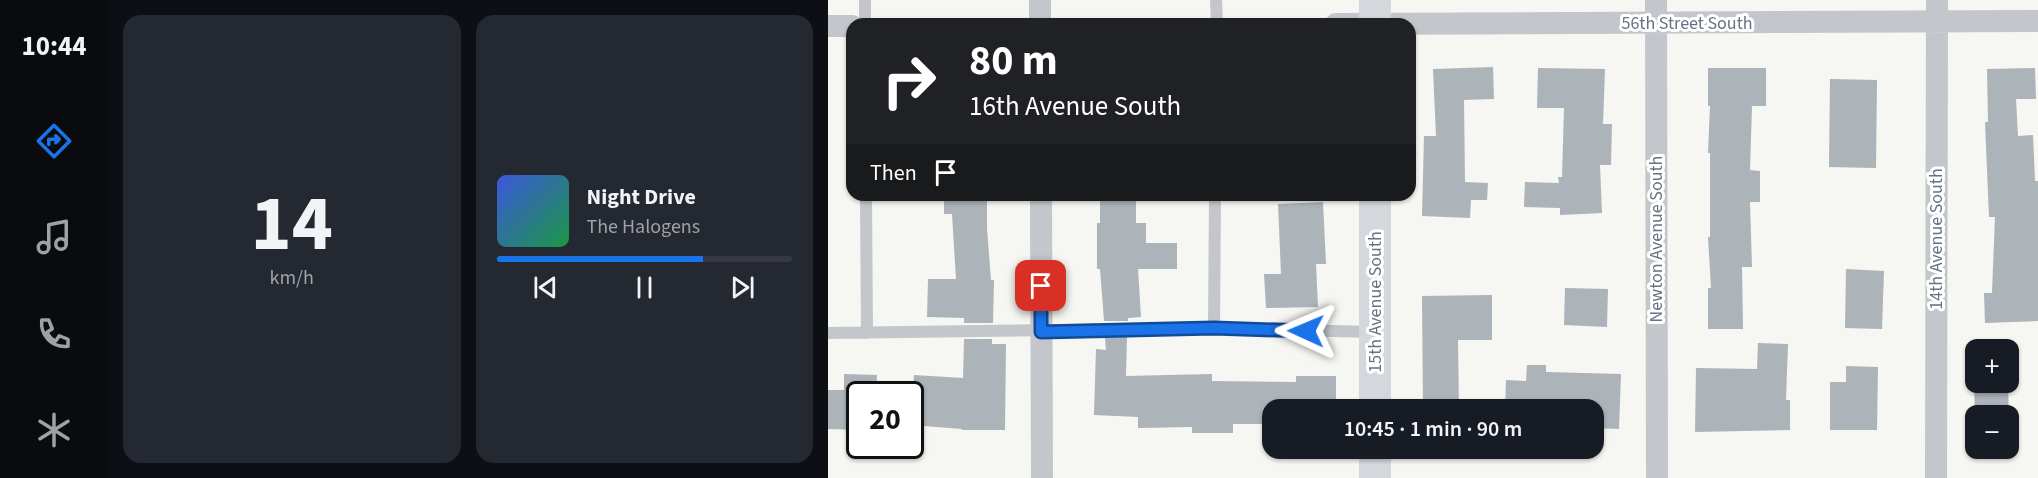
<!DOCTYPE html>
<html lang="en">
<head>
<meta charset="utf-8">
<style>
  :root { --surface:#171b24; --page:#242831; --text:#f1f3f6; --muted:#9ea1a6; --line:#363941; --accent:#1a73e8 }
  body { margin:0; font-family:"Source Sans 3",sans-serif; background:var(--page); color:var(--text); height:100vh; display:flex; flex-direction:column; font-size:22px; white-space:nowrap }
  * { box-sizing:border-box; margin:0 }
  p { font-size:20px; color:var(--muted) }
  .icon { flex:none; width:33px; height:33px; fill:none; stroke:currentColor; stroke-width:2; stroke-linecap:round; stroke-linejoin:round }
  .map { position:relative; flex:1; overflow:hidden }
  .side { display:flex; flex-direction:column; gap:15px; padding:15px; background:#0d0f14; width:720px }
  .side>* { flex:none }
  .top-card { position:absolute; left:18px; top:18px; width:570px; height:183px; border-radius:18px; box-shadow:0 2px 4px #0004; background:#202124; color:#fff; overflow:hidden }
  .fabs { position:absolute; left:1137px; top:339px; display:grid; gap:12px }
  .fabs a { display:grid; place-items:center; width:54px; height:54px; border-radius:12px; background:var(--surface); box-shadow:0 2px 4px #0004; font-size:30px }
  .speed { position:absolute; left:18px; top:381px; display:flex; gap:12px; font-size:30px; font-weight:700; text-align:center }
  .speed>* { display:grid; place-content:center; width:78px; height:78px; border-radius:50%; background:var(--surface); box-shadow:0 2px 4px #0004; line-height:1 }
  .speed .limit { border:3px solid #111; border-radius:9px; background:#fff; color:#111 }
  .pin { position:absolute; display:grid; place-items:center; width:51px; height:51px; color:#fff; margin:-26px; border-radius:12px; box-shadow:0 3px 9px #0006 }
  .me { position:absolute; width:66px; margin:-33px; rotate:271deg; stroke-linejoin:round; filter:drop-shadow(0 0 4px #0008) }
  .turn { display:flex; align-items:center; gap:21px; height:126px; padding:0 24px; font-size:27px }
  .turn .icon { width:78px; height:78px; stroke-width:2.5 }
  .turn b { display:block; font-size:42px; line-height:51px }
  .then { display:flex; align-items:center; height:57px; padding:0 24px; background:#0003; gap:12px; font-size:22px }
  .side .widget { flex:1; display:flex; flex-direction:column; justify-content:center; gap:9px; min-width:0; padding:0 21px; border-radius:18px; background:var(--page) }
  .side .dial { align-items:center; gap:0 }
  .dial b { font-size:78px; line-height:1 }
  .song { display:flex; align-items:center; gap:18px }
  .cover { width:72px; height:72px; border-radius:9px; background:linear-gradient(135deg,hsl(230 70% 55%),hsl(140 70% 35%)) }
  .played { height:6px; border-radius:3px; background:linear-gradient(90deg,var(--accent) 70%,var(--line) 70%) }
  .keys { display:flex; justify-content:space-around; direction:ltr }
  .side .tiles { flex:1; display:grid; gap:15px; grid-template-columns:repeat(2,1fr) }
  .trip { position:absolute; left:434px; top:399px; width:342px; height:60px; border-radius:18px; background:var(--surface); box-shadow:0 2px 4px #0004; font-weight:600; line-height:60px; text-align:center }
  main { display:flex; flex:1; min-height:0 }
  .tabs { display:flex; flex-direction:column; width:108px; justify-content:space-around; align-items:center; background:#090b0e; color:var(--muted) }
  .tabs .icon { width:42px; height:42px }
  .tabs .active { color:var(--accent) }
  .tabs b { font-size:27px; color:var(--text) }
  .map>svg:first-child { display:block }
  .building { fill:#acb3b9 }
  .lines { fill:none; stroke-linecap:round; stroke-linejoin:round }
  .lane { stroke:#c3c6ca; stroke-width:12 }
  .street { stroke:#c3c6ca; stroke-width:22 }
  .secondary { stroke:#d4d8dc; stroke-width:32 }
  .route-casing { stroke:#114b97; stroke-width:15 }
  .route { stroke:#1a73e8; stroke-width:10 }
  .labels { text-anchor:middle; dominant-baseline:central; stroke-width:6; stroke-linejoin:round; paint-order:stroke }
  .street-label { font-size:18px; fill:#657384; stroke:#fff }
</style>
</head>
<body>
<main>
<nav class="tabs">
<b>10:44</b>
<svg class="icon active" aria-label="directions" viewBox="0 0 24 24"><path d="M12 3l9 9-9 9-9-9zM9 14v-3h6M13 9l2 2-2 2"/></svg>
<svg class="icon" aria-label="music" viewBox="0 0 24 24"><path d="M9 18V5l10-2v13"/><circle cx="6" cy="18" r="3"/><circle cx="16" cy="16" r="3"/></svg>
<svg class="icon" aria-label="phone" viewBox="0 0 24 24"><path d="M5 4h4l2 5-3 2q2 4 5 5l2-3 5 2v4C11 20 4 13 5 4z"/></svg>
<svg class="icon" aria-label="climate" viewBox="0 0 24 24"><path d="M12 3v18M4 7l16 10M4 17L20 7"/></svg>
</nav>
<section class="side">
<div class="tiles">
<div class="widget dial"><b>14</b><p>km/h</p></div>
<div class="widget">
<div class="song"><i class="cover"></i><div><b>Night Drive</b><p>The Halogens</p></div></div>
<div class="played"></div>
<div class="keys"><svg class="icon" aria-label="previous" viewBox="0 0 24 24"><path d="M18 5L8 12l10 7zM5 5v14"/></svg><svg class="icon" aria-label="pause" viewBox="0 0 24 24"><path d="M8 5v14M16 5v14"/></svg><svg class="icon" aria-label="next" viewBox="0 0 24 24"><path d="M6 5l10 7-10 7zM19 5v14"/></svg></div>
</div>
</div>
</section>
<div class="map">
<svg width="1210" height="478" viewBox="0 0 1210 478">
  <rect width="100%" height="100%" fill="#f6f6f2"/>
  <path class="building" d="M665 67 666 99 636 100 637 182 660 183 659 200H643L642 218 594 216 596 136H608L605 69Z
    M710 68 777 69 775 124H784L783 165H772L774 213 732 215V208L696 207 697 182 731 183 730 177H734L736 108H709Z
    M880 68H938V106H924L922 170 932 171V202H922L924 267H914L915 329H880V288H883L880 237H882V153H880L882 106H880Z
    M1207 68 1208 99H1188L1190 136 1205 135 1207 181H1210V321L1157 323 1156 293H1164L1167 217H1161L1157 122H1160L1159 69Z
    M1002 79 1049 80 1048 168 1001 167Z
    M116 195H159V229L163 280H166L165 323H136V318L99 317 100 279H128L124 214H116Z
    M272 195H308V223H318V243H349V269H310L313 317 300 318V321H276L272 269H269V223H272Z
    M495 202 498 264H488L490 307 438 308 436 274H453L450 204Z
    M1018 269 1056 271 1054 329 1017 328Z
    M737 288 780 289 779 327 736 325Z
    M664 295V340H630L631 410H595L594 296Z
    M299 337 298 376 384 374V381L468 382V376H508V410H444V424H405V433H364V427L310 428V417L266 415 268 349 278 350 277 338Z
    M136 339H164V344H178L177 430H134V429L83 425 86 375 135 378Z
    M930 343 960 344 958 400H962V430L867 432 868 368 929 369Z
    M699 365H718V372L793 374 791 429 765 428V410H677L678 380 698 381Z
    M1018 366 1050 367 1049 430H1002V382H1018Z
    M16 374 49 375 48 394H32V430L0 429V390H16Z
    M1146 382H1180L1181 422 1180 416H1148L1147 422Z"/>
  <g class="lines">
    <path class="lane" d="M37 0V24
      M388 0 389 24
      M38 195 39 333
      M386 328 387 195
      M0 333 386 328 546 332"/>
    <path class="street" d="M212 0V24
      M828 0 829 478
      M508 24 1210 21
      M0 26H24
      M213 195 214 478
      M1108 478 1109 0"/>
    <path class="secondary" d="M547 24V0
      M547 195V410
      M547 448V478"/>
  </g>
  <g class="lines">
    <g class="route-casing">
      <path id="route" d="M213 286V332L386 328 478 331"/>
    </g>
    <use href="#route" class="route"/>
  </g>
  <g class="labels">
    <g class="street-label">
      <text x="859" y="23">56th Street South</text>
      <text transform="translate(828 239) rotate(-90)">Newton Avenue South</text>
      <text transform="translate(1108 239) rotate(-90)">14th Avenue South</text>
      <text transform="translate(547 302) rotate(-90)">15th Avenue South</text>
    </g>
  </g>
</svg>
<div class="fabs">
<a>+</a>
<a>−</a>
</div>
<div class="speed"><div class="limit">20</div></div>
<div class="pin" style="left:213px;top:286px;background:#d93025"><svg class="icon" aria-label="arrive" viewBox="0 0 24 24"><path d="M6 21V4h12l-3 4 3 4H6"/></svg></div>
<svg class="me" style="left:478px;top:331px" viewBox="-20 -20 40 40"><path d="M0-17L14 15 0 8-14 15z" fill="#1a73e8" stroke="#fff" stroke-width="4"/></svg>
<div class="trip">10:45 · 1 min · 90 m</div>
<div class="top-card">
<div class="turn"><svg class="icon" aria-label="right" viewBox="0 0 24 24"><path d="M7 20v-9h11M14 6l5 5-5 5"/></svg><div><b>80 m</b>16th Avenue South</div></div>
<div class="then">Then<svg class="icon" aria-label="arrive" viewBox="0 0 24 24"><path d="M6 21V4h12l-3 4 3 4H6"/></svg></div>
</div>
</div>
</main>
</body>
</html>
